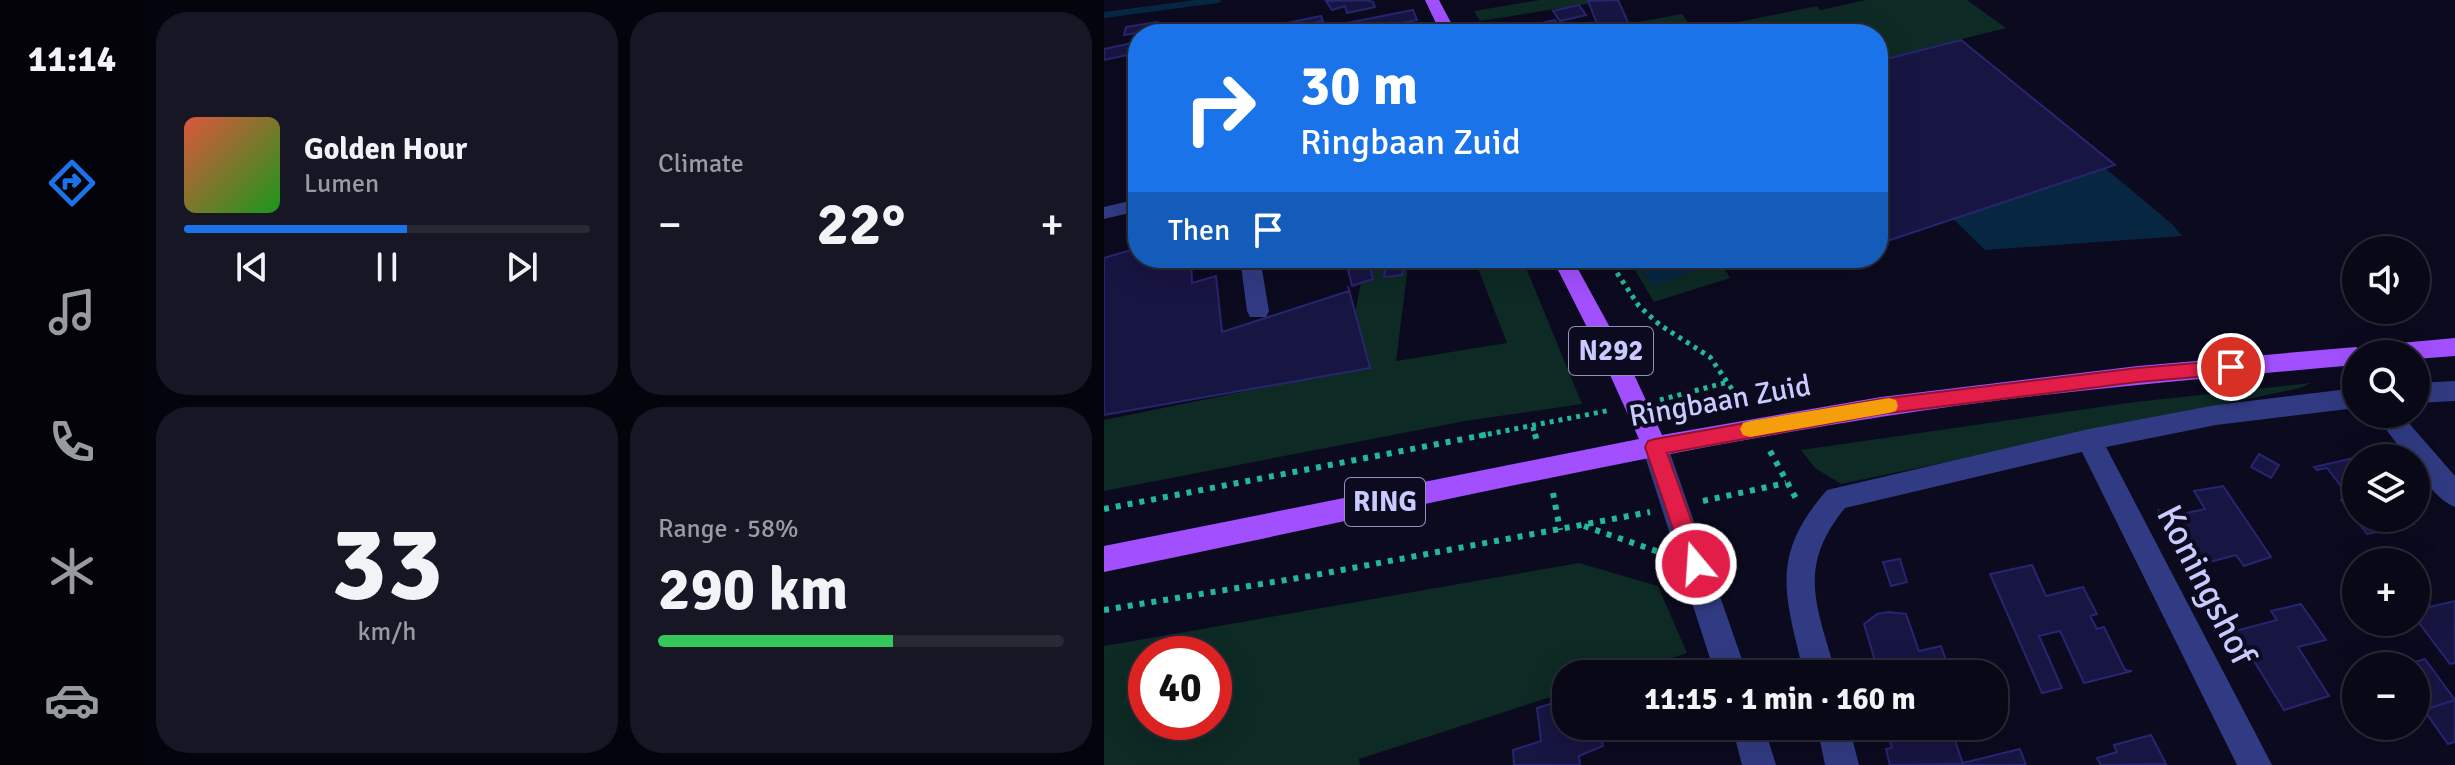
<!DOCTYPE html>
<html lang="en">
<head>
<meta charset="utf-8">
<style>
  :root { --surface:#080817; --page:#161624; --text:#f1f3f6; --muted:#989aa1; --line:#292936; --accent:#1a73e8 }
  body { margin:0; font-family:Signika,sans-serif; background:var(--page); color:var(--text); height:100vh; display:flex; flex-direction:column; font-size:30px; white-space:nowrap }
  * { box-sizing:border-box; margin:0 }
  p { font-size:26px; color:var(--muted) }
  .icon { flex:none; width:44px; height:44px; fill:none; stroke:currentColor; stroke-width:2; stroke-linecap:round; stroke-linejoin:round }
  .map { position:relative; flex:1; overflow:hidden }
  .panel { display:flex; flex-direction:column; gap:12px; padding:12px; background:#04040d; width:960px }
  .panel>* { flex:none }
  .banner { position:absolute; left:24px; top:24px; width:760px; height:244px; border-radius:32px; box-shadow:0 8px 32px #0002,0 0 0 2px var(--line); background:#1a73e8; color:#fff; overflow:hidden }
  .tools { position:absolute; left:1238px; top:236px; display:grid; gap:16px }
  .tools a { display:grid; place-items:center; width:88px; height:88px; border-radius:50%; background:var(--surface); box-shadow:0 8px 32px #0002,0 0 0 2px var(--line); font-size:40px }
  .speed { position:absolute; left:24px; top:636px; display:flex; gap:16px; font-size:40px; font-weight:700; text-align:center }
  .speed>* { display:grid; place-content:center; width:104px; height:104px; border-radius:50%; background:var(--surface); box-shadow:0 8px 32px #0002,0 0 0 2px var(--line); line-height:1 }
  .speed .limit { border:12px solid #d22; background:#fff; color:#111 }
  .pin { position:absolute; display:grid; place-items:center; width:68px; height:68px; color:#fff; margin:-34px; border:4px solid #fff; border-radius:50%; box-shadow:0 2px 8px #0007 }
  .me { position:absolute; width:88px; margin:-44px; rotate:342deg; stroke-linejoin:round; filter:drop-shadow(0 0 6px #0008) }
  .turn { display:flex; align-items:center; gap:28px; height:168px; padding:0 40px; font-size:36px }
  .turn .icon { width:104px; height:104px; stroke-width:2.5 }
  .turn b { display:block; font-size:56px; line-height:68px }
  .then { display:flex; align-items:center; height:76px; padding:0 40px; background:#0003; gap:16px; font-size:30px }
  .big { font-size:60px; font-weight:800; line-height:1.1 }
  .panel .tile { flex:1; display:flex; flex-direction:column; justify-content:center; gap:12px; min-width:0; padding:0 28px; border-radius:32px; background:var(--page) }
  .panel .dial { align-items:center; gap:0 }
  .dial b { font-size:104px; line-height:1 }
  .song { display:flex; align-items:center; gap:24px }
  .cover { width:96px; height:96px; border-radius:12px; background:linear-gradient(135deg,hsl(10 70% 55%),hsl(120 70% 35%)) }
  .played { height:8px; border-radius:4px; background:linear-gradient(90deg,var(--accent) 55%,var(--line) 55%) }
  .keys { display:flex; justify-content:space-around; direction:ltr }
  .heat { display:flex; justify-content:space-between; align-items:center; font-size:44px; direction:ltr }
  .charge { height:12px; border-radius:6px; background:linear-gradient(90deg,#34c759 58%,var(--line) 0) }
  .panel .tiles { flex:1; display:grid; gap:12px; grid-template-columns:repeat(2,1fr) }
  .trip { position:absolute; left:448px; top:660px; width:456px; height:80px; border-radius:32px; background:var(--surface); box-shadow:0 8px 32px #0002,0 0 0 2px var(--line); font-weight:800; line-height:80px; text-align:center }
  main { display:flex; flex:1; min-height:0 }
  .menu { display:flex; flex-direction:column; width:144px; justify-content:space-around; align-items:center; background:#030309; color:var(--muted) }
  .menu .icon { width:56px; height:56px }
  .menu .on { color:var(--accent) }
  .menu b { font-size:36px; color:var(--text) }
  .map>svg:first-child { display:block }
  .green { fill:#0d2a24; fill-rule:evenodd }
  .water { fill:#072642 }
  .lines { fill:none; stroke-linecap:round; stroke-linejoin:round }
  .stream { stroke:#072642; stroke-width:6 }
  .building { fill:#171542; stroke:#282570; stroke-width:2 }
  .path-far1 { stroke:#22b998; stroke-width:5; stroke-dasharray:4 5; stroke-linecap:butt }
  .path { stroke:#22b998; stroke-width:6; stroke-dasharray:5 7; stroke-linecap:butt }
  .minor { fill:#313b83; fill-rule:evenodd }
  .major { fill:#a250ff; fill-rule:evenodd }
  .route { fill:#e11d48; stroke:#92132f; stroke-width:2 }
  .slow { fill:#f59e0b }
  .labels { text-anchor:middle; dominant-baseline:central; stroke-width:8; stroke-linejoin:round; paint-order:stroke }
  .shield { fill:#0b0a1f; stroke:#9091bc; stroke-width:2 }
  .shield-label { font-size:28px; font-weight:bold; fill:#c9cbff }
  .street-label { font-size:30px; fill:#c9cbff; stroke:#0b0a1f }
  .near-street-label { font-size:36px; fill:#c9cbff; stroke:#0b0a1f }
</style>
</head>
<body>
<main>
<nav class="menu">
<b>11:14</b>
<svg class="icon on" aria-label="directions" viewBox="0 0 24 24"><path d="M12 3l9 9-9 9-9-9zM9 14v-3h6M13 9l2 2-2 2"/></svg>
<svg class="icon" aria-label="music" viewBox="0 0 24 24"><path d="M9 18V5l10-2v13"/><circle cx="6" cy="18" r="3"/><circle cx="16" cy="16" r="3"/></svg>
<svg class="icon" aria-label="phone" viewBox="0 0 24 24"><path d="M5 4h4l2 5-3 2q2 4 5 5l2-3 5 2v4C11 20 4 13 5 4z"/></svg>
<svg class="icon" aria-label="climate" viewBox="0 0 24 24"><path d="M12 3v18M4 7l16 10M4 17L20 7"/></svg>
<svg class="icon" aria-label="car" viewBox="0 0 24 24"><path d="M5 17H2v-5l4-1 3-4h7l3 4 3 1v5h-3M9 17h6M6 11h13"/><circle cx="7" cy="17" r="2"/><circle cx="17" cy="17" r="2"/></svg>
</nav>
<section class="panel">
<div class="tiles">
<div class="tile">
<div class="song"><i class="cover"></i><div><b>Golden Hour</b><p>Lumen</p></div></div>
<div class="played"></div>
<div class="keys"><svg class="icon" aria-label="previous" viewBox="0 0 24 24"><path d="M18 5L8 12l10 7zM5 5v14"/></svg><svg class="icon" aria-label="pause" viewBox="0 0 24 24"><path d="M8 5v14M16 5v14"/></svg><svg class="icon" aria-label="next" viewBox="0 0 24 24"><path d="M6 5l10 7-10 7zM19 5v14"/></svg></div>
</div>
<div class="tile"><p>Climate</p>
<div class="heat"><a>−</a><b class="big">22°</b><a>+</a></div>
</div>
<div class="tile dial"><b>33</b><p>km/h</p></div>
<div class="tile"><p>Range · 58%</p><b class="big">290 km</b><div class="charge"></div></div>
</div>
</section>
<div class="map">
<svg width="1351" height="765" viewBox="0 0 1351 765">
  <rect width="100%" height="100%" fill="#0b0a1f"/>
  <path class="green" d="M436 0H507L376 21 370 11Z
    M762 0H863L902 28 774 60V34H504L524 31 523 24 578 14 590 31 713 6 716 10Z
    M274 258H305L292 361 403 343 370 258H418L478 404 361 421 0 491V420L240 371 261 261Z
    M524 258H530L548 286 596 261 589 258H614L626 278 550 302Z
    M1207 383 1196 388 737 484 711 468 697 450 1031 402Z
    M475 563 554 586 583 653 518 674H462V692L255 759 256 765H0V646ZM42 654H110V722H42Z"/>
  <path class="water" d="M995 163 1068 224 1078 236 881 250 840 210Z
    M530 258H589L600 268 548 286Z"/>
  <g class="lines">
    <path class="stream" d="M0 15 114 0"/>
  </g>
  <path class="building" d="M263 0 269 2 271 7 243 13 241 6 228 10 222 1Z
    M514 0 527 29 515 31 516 33 497 34 484 1Z
    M475 5 482 15 456 21 449 11Z
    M309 10 313 20 245 34 243 23Z
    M217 16 219 21 184 28 183 23Z
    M451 20 459 32 389 34Z
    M54 22 53 30 20 35 22 27Z
    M857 40 1011 165 774 244V61Z
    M28 43V54L0 60V49Z
    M34 248V258H87L88 283 112 276 118 332 245 291 244 286 266 368 0 415V258Z
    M284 258H302L298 275 280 277Z
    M265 263 269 279 248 286 244 270Z
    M1155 454 1175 465 1167 478 1147 467Z
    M1254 457 1252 518H1305L1310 524 1263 534 1237 500 1246 498 1223 468 1213 470 1210 467Z
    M1119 486 1167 557 1140 566 1132 555 1090 566 1103 590 1054 509 1060 518 1101 509 1090 491Z
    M796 559 803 582 787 586 779 562Z
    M928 565 942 596 979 587 993 614 986 616 993 629 1000 627 1021 670 1028 671 980 683 956 631 935 636 958 688 938 693 886 574Z
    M1351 601V663L1346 664 1312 619V610Z
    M1197 604 1222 640 1194 647 1225 696 1180 710 1147 656 1144 657 1131 636 1134 635 1131 631 1173 620 1167 611Z
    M785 612 802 614 815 651 837 646 844 666 871 659 877 674H766L763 664 771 661 760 624 773 614Z
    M1321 659 1351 700 1320 710 1312 699V666H1297Z
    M462 699V726H495L499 746 475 756 476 765H410L409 750 437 741 433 708Z
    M1351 700V742L1344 744 1320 710Z
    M781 726H846L859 764 786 765 782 749 788 748Z
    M1047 735 1062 764 997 765 993 758 1013 752 1010 745Z
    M916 749 922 765H852L859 763Z"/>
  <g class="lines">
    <path class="path-far1" d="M503 258 535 306 556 325 606 357 641 408
      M556 400 624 382
      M429 427 431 436
      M375 436 507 410"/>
    <path class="path" d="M431 434 434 445
      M666 451 694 502
      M449 493 456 530
      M599 501 682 483
      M0 509 385 434
      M480 526 558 553
      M0 610 206 576 546 512"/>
    <path class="minor" d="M34 199V211L0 219V207Z
      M136 258H156L165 311 162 317H146L143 311Z
      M1351 381V401L1312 403V383Z
      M1252 388V408L1112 425 1002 447 1168 765H1133L978 452 741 508C692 568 713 606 732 674H700C681 595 665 556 723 490L985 429 1112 405Z
      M1270 414H1297L1351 476V507C1335 501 1312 475 1312 458H1304Z
      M551 436 560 439 564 447 643 674H611L538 447 542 439Z
      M628 726H660L672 765H638Z
      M713 726H745L755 765H721Z"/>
    <path class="major" d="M321 0H335L353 34H337Z
      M448 258H468L521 355 558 435 777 397 1034 366 1252 347 1262 354 1266 348 1274 345 1351 338V356L1312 359V354H1252V365C1093 379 934 392 776 417 516 458 258 519 0 572V546L535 439 497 355Z"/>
  </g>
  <path class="route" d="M1127 360 1136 367 1127 374 1034 382 777 414 563 453 603 564 600 572 592 575 584 572 581 564 541 447 544 441 551 439 777 399 1034 368Z"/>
  <path class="slow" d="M785 398 792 400 794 406 792 411 785 413 646 437 639 435 636 429 639 423 646 421Z"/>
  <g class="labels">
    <g class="shield">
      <rect x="465" y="327" width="84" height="48" rx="6"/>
      <rect x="241" y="478" width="80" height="48" rx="6"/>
    </g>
    <g class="shield-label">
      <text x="507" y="351">N292</text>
      <text x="281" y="502">RING</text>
    </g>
    <g class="street-label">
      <text transform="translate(616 401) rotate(-10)">Ringbaan Zuid</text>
    </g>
    <g class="near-street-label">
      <text transform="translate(1102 585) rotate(63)">Koningshof</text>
    </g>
  </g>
</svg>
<div class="tools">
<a><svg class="icon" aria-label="sound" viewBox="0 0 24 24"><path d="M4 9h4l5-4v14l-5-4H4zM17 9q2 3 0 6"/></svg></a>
<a><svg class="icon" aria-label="search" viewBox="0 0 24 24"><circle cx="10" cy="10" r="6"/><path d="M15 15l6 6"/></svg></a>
<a><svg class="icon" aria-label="layers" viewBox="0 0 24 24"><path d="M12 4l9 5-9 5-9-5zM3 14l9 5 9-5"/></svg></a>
<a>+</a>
<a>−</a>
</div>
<div class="speed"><div class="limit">40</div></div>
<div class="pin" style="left:1127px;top:367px;background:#d93025"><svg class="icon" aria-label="arrive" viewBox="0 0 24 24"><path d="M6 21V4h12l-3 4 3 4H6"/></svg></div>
<svg class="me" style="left:592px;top:564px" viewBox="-20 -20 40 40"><circle r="17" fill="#e11d48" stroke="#fff" stroke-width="3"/><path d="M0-11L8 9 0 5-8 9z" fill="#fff"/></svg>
<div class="trip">11:15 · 1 min · 160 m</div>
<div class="banner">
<div class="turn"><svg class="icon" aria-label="right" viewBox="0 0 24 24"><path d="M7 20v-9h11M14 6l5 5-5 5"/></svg><div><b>30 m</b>Ringbaan Zuid</div></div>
<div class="then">Then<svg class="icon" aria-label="arrive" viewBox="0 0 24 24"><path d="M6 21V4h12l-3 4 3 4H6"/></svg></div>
</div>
</div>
</main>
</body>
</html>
